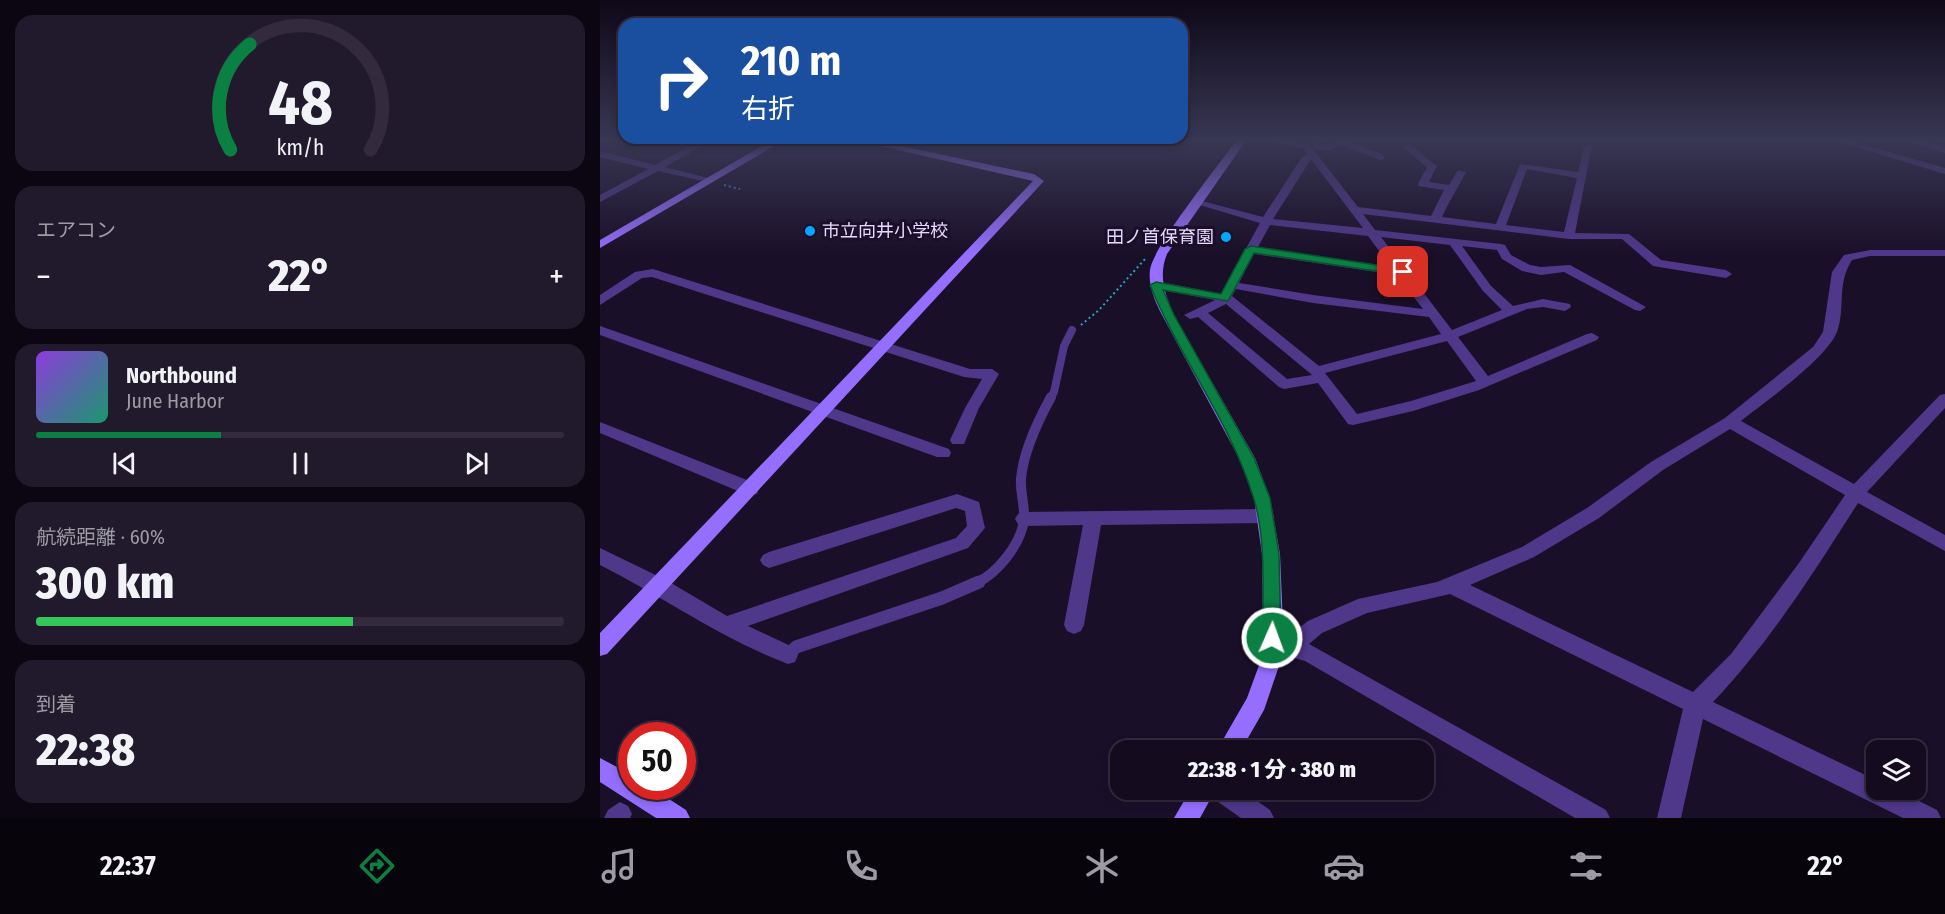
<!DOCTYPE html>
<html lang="ja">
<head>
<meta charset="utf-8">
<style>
  :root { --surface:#140b1f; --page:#21192c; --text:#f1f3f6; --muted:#9d9ba4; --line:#332b3d; --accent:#0b8043 }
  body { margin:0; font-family:"Fira Sans Condensed","Noto Sans JP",sans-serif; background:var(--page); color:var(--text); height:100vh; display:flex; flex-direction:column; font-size:22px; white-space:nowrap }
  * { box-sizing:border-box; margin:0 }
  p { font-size:20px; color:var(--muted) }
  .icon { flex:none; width:33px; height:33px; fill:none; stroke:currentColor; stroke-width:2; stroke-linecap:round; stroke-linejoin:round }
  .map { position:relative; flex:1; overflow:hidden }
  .side { display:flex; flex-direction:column; gap:15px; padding:15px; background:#0b0611; width:600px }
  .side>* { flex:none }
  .hud { position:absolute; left:18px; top:18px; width:570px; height:126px; border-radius:18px; box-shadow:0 3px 9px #0003,0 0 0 2px var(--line); background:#1a4fa0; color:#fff; overflow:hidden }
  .controls { position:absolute; left:1266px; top:740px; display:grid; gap:12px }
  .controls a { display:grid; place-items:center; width:60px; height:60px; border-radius:12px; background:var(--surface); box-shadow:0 3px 9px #0003,0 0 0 2px var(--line); font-size:30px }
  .speed { position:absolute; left:18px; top:722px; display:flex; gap:12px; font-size:30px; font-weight:700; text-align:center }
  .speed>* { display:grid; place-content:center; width:78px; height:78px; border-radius:50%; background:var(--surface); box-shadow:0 3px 9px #0003,0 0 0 2px var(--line); line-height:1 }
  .speed .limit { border:9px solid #d22; background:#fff; color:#111 }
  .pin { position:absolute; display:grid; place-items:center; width:51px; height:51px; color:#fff; margin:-26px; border-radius:12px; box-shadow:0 3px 9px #0006 }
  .me { position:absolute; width:66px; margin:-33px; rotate:2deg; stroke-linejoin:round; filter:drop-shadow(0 0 4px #0008) }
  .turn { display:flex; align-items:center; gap:21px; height:126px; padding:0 24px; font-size:27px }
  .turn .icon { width:78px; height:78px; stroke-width:2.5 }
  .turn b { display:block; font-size:42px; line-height:51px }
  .big { font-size:45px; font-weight:800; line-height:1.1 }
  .side .tile { flex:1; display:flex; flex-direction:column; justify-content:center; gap:9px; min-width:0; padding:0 21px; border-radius:18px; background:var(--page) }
  .side .dial { align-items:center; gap:0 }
  .dial svg { height:156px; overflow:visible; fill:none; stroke:var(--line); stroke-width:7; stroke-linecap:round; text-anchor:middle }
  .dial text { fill:var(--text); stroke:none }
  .song { display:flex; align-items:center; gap:18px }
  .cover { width:72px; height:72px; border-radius:9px; background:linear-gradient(135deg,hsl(270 70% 55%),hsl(160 70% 35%)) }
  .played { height:6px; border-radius:3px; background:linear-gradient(90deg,var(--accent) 35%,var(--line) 35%) }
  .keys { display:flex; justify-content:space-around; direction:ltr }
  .heat { display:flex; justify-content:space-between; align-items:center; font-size:33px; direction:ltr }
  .charge { height:9px; border-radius:4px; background:linear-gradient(90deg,#34c759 60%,var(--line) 0) }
  .trip { position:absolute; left:510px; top:740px; width:324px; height:60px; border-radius:18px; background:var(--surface); box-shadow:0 3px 9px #0003,0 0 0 2px var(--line); font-weight:800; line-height:60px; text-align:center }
  .dock { display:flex; height:96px; justify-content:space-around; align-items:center; background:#08040c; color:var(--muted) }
  .dock .icon { width:42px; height:42px }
  .dock .selected { color:var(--accent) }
  .dock b { font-size:27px; color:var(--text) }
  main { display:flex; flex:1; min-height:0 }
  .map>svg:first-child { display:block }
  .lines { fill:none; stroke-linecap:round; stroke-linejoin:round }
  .path { stroke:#29a4c0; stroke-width:2; stroke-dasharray:2 3; stroke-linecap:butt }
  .lane-far3 { stroke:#4f378a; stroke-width:6 }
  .lane-far2 { stroke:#4f378a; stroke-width:8 }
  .lane-far1 { stroke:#4f378a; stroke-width:10 }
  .lane { stroke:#4f378a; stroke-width:13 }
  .street { fill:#4f378a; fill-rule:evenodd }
  .secondary { fill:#956eff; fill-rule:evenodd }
  .route { fill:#0b8043; stroke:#07532c; stroke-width:1.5 }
  .poi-dot { fill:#03a7ff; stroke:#1a0f29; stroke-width:2 }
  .labels { text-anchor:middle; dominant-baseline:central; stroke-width:6; stroke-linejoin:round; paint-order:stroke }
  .far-poi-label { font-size:18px; fill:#e5d7ff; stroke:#1a0f29; text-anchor:start }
</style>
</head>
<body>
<main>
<section class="side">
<div class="tile dial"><svg viewBox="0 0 100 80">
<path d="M14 69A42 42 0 1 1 86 69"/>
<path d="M14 69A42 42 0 0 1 24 15" stroke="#0b8043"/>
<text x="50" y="56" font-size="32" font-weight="700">48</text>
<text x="50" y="72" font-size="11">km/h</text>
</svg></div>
<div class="tile"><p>エアコン</p>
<div class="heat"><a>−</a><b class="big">22°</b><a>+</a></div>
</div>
<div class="tile">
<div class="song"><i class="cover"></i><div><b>Northbound</b><p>June Harbor</p></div></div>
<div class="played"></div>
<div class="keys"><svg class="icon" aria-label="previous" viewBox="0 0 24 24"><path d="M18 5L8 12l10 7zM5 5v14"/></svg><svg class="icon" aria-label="pause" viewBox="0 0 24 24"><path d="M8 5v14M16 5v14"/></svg><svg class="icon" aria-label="next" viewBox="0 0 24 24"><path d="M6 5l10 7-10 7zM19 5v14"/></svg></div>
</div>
<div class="tile"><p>航続距離 · 60%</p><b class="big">300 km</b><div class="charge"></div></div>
<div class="tile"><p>到着</p><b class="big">22:38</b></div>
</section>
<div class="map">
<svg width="1345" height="818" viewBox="0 0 1345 818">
  <rect width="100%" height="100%" fill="#1a0f29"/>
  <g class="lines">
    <path class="path" d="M124 185 140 189
      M481 325 499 310 545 259"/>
    <path class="lane-far3" d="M710 139 717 147H729L741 142 781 157"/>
    <path class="lane-far2" d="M450 399 454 392 464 346 472 330"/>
    <path class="lane-far1" d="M376 583C397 574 421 544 424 520 425 506 420 492 421 479 423 453 439 419 451 397"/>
    <path class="lane" d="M188 655 196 647 342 598 379 582"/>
    <path class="street" d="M102 139H114L65 167 112 179V183L58 171 0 202V195L48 169 0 157V151L55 165Z
      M654 139H678L709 144 758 207 831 216 844 190 819 186 818 184 827 167 801 146 809 144 837 166 829 182 849 185 858 170 866 172C858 188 849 201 842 217L896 224 920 164 978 172 984 147 992 145 975 233 1029 234 1061 260 1126 270 1132 274 1126 278 1053 266 1022 239H969L763 214 775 230 901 244 905 245 911 255 930 265 941 267 970 265 1046 307 1040 311 1035 310 964 272 941 275 922 271 902 259 897 250 862 246 891 286 913 306 943 299 970 304 971 307 965 311 943 307 927 309 858 337 888 376 987 334 992 333 999 337 997 340 879 390 813 411 753 425 748 424 718 383 684 389 679 387 598 317 590 319 584 315 615 300 556 289 550 285 556 281 621 294 660 223 593 203 598 200 663 217 702 157 707 154 703 148ZM711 159 763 228 673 219ZM927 169 977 178 964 232 906 225ZM670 225 768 236 791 267 658 247ZM781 237 850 245 883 291 902 310 852 330ZM654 254 797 275 823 309 713 295 639 283ZM636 289 713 303 829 317 841 334 719 366 632 296ZM626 304 711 374 712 375 687 379 608 313ZM847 341 876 381 811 401 757 414 725 373Z
      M1229 139H1244L1345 168V174Z
      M1299 139H1315L1345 147V153Z
      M1270 250H1345V256H1270L1252 260C1236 285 1246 308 1237 332 1226 359 1165 402 1141 421L1254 484 1340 395 1345 394V408L1267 492 1345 535V551L1258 503C1214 572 1170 642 1113 702L1276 780V789H1295L1337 810 1341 818H1303L1103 719 1081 818H1057L1083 709 850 594 767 613 722 633 709 644 1006 810 1010 818H975L705 661 677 653 674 646 677 639 687 637 708 621 758 599 837 582 922 547 987 508 1051 462 1125 418 1213 347 1223 332 1232 272 1244 255ZM1130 429 1245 495 1199 563 1131 654 1093 692 870 585 934 557 999 518 1063 470Z
      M53 269 370 369H392L399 374 379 408 364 444H352L350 440 365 408 382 379 364 377 52 277 42 278 0 305V295L35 272Z
      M0 326 349 449 351 453 349 457H337L0 335Z
      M0 422 157 484 159 489 157 494 151 495 145 494 0 433Z
      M357 494 379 502 385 528 368 548 148 626 195 648 198 655 195 662 188 664C122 639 63 597 0 565V548L66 580 127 616 356 538 367 526 365 511 356 508 169 568 163 565 160 560 163 555 169 552Z
      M665 509 671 511 674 516 671 521 665 523 501 525 484 625 481 631 474 634 467 631 464 625 483 525 424 526 418 524 415 519 418 514 424 512Z
      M607 789H640L670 810 674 818H641L611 797Z
      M20 802 28 806 32 814 30 818H4L8 810Z"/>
    <path class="secondary" d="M174 139H186L0 248V240Z
      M250 139H268L434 174 444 181 7 654 0 656V633L433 181Z
      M637 139H647L567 254C558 276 565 294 574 315L655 458 670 498 680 554 683 624 681 660 664 710 641 750H617L647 698 661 660 663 624 662 554 654 498 639 458 562 315C555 301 548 286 550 270 553 246 620 164 637 139Z
      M0 758 32 775V786H49L86 810 90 818H56L0 782Z
      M591 789H616L600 818H574Z"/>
  </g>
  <linearGradient id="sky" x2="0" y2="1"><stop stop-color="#0e0817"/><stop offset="0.55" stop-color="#383754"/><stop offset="1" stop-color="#383754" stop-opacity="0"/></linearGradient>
  <rect width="1345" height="254" fill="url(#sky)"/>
  <path class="route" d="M651 246 803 269 808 272 803 275 654 253 628 301 563 290 574 315 654 458 670 498 679 554 681 638 678 644 672 646 665 644 663 638C662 593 667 539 653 496 630 421 579 357 550 285L556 282 621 294 645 249Z"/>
  <g class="poi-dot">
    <circle cx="210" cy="231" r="6"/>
    <circle cx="626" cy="237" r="6"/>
  </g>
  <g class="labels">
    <g class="far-poi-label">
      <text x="222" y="231">市立向井小学校</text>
      <text x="614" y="237" text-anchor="end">田ノ首保育園</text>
    </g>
  </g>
</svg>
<div class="controls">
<a><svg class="icon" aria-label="layers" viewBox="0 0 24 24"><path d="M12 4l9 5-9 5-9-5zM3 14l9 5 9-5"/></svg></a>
</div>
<div class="speed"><div class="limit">50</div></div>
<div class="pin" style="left:803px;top:272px;background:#d93025"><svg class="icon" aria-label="arrive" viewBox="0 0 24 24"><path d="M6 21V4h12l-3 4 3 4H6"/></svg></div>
<svg class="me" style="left:672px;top:638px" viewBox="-20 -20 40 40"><circle r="17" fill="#0b8043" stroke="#fff" stroke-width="3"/><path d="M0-11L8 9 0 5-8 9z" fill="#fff"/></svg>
<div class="trip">22:38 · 1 分 · 380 m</div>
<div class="hud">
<div class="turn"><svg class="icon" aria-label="right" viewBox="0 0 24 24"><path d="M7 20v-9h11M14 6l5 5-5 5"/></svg><div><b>210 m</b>右折</div></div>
</div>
</div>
</main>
<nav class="dock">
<b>22:37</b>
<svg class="icon selected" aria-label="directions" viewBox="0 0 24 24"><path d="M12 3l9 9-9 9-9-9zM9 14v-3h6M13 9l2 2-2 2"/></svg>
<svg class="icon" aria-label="music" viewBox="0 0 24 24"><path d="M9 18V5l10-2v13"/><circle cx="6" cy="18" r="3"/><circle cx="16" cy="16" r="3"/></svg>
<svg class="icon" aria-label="phone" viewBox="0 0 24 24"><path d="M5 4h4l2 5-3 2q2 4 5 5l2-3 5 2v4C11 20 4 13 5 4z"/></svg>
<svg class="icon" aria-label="climate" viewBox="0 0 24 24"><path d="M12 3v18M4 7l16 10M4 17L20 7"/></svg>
<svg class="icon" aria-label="car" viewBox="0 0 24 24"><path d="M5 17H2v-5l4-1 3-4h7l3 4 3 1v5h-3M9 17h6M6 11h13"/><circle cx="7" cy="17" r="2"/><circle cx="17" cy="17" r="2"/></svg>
<svg class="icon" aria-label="filters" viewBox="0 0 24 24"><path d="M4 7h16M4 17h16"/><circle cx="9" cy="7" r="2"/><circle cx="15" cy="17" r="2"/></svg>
<b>22°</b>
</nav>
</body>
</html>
